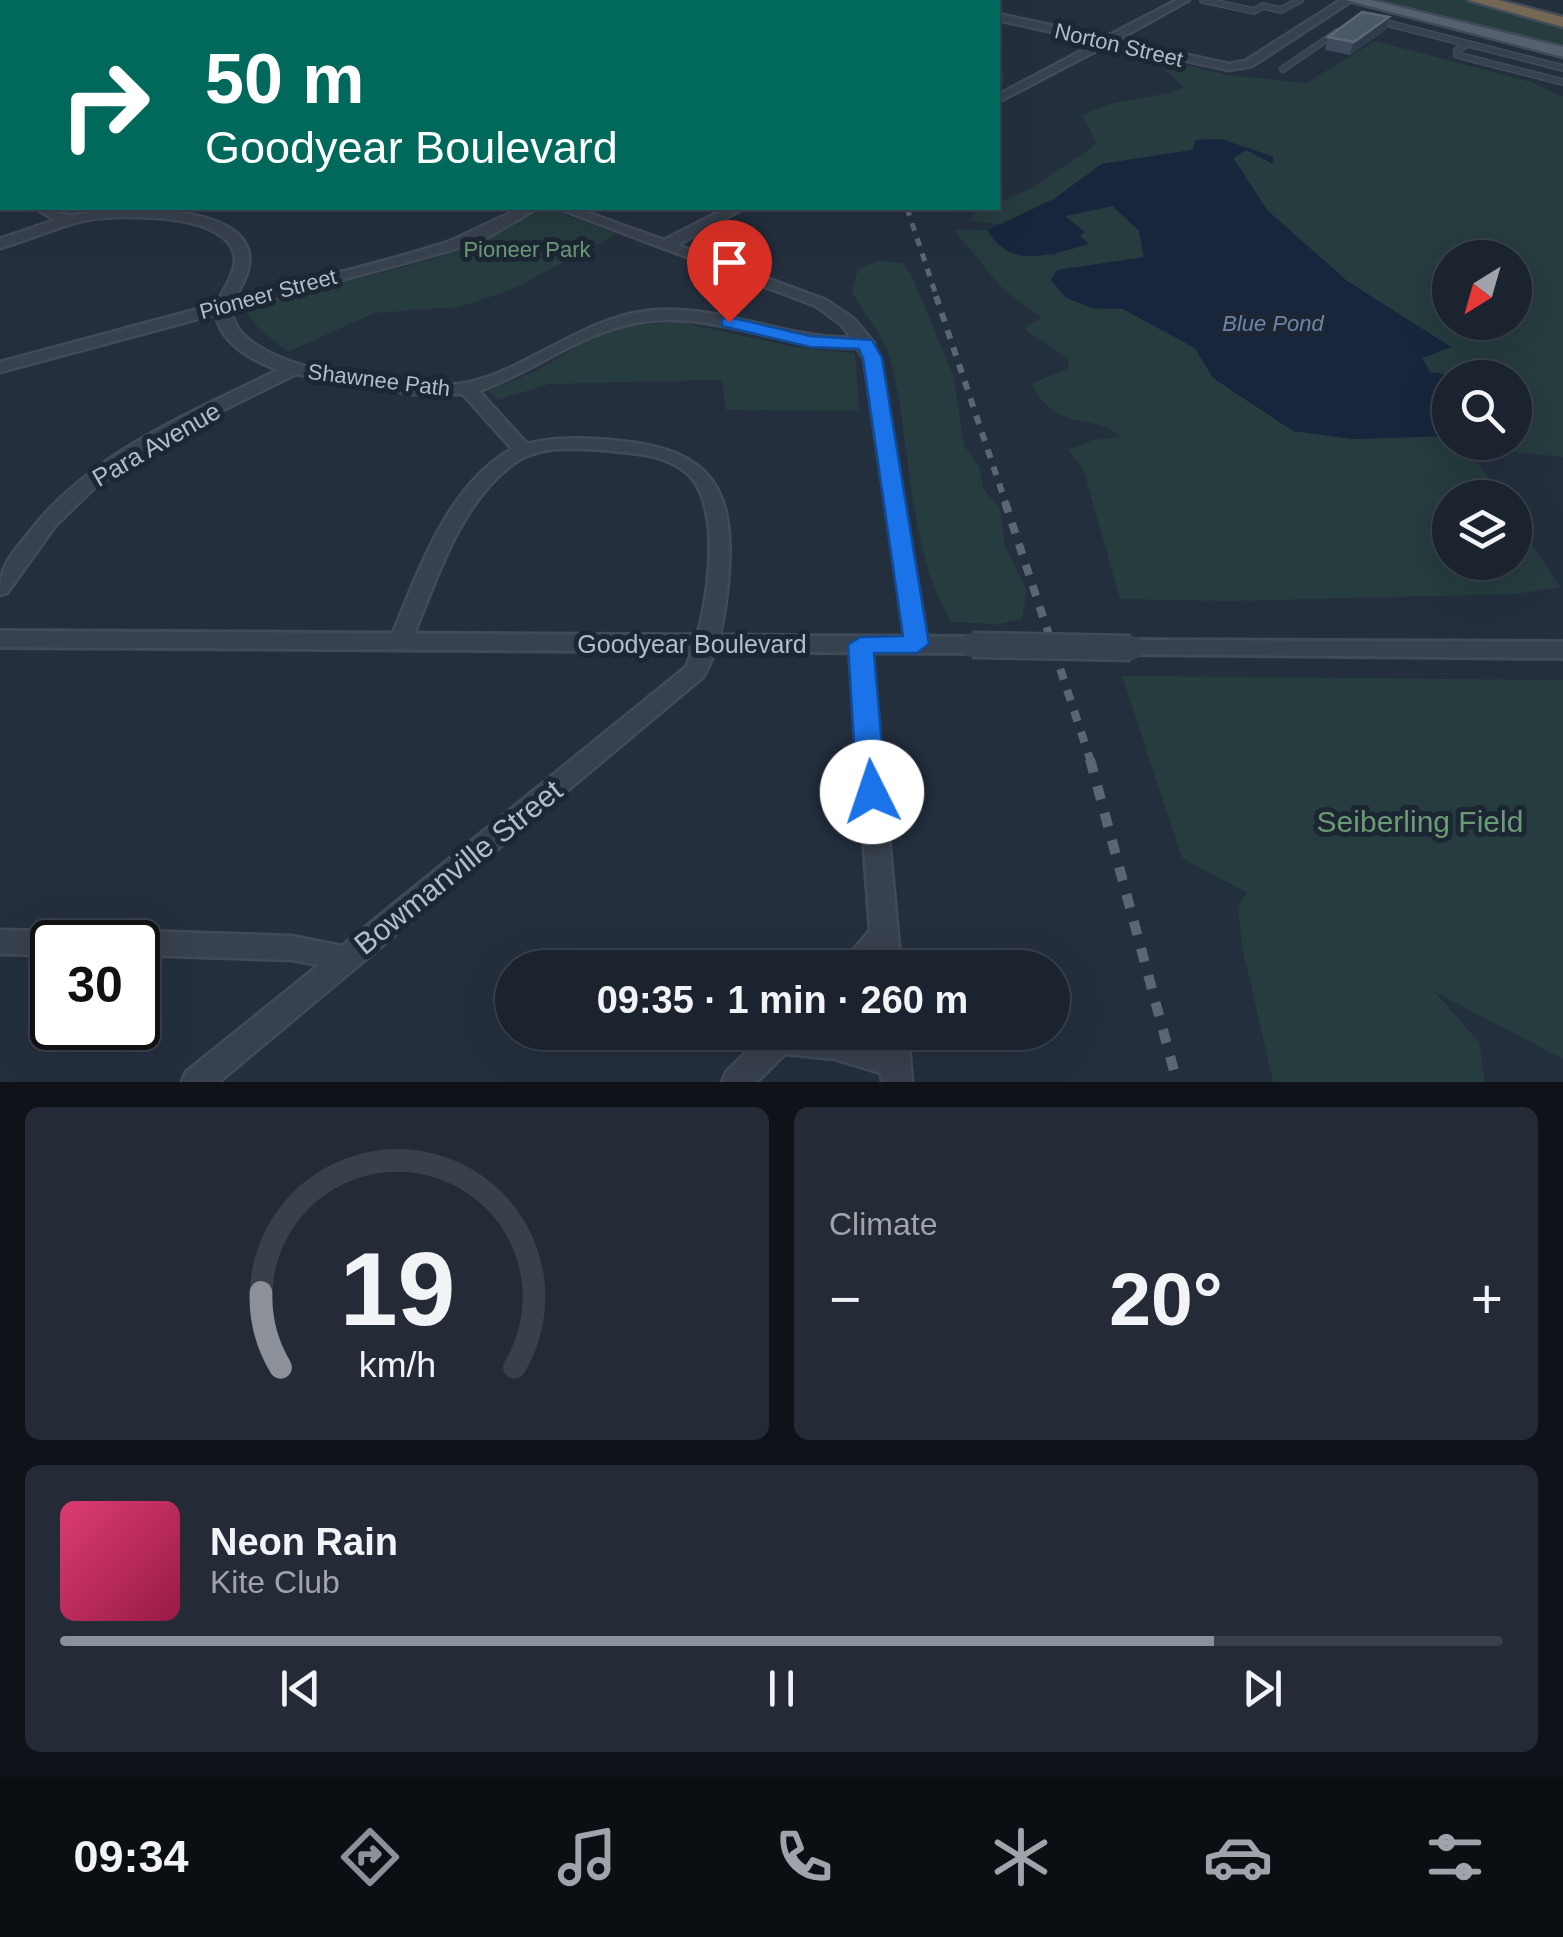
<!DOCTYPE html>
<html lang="en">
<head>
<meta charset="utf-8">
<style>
  :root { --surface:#1b232e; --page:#242b36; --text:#f1f3f6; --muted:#a0a4aa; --line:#39404a; --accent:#8c9099 }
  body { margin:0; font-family:Arial,sans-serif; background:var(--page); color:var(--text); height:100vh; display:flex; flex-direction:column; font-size:38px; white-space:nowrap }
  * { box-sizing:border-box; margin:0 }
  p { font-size:32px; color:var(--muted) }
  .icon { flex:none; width:55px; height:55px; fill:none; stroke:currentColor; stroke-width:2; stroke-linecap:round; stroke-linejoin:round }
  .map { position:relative; height:1082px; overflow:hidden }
  .drawer { display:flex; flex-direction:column; gap:25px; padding:25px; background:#0f1319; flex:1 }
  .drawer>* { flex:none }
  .top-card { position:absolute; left:0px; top:0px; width:1000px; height:210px; box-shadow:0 10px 40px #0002,0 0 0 2px var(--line); background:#00695c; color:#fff; overflow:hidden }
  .needle { width:65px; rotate:217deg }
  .controls { position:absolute; left:1432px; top:240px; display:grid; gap:20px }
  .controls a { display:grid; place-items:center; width:100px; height:100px; border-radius:50%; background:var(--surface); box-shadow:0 10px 40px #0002,0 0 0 2px var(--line); font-size:50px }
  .speed { position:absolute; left:30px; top:920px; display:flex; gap:20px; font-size:50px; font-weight:700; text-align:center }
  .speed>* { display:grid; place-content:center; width:130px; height:130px; border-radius:50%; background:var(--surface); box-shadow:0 10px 40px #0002,0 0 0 2px var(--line); line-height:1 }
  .speed .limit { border:5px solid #111; border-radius:15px; background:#fff; color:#111 }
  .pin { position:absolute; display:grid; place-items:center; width:85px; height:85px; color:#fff; margin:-102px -42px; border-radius:50% 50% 50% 0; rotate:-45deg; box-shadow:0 0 10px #0007 }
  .pin .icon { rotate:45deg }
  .me { position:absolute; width:110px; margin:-55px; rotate:356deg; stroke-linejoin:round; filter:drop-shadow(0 0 8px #0008) }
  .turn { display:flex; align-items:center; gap:35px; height:210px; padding:0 40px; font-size:45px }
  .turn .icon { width:130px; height:130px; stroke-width:2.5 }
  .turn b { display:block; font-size:70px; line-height:85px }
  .big { font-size:75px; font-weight:600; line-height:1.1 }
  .drawer .widget { flex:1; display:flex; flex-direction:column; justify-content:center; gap:15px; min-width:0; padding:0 35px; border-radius:15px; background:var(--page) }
  .drawer .dial { align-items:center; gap:0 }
  .dial svg { height:260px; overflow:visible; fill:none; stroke:var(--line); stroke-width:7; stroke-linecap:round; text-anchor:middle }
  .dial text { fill:var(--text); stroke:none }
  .song { display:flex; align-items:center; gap:30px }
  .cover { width:120px; height:120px; border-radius:15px; background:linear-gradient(135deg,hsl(340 70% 55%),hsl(340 70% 35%)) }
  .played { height:10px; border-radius:5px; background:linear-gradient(90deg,var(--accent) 80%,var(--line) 80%) }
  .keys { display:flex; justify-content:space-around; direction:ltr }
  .heat { display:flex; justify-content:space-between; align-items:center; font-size:55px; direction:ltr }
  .drawer .tiles { flex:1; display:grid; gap:25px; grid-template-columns:1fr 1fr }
  .widget:last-child { grid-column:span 2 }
  .trip { position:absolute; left:495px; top:950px; width:575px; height:100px; border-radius:50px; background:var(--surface); box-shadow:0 10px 40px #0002,0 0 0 2px var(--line); font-weight:600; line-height:100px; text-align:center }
  .dock { display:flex; height:160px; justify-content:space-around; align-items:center; background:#0b0e12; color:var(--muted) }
  .dock .icon { width:70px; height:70px }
  .dock .active { color:var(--accent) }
  .dock b { font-size:45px; color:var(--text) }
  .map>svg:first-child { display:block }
  .green { fill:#263c3f; fill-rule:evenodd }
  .water { fill:#17263c }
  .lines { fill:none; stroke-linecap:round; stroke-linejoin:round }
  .service-casing { stroke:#414a57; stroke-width:8 }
  .minor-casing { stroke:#414a57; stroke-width:5 }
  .tertiary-casing { stroke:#414a57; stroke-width:6 }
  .secondary-casing { stroke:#414a57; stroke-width:32 }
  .primary-casing { stroke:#414a57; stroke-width:5 }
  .motorway-casing { stroke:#434c59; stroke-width:5 }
  .service { stroke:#38414e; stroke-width:5 }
  .minor { fill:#38414e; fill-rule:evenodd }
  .tertiary { fill:#38414e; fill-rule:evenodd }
  .secondary { stroke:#465061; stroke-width:28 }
  .primary { fill:#56606e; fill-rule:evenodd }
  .motorway { fill:#746855; fill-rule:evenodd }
  .rail-far3 { stroke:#5a6575; stroke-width:5; stroke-dasharray:8 8; stroke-linecap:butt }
  .rail-far2 { stroke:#5a6575; stroke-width:6; stroke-dasharray:9 9; stroke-linecap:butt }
  .rail-far1 { stroke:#5a6575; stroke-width:8; stroke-dasharray:11 11; stroke-linecap:butt }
  .rail { stroke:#5a6575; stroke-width:10; stroke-dasharray:14 14; stroke-linecap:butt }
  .tertiary-bridge-casing { stroke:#414a57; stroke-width:29; stroke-linecap:butt }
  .tertiary-bridge { stroke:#38414e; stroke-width:24 }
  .wall { fill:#3f4b5c }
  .shaded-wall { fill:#2f3b4b }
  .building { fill:#4b5868; stroke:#5c6777; stroke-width:2.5 }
  .route { fill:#1a73e8; stroke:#114b97; stroke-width:2.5 }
  .labels { text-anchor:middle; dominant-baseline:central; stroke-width:10; stroke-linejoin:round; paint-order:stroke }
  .far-street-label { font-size:22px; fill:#b4bcc9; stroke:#1d2633 }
  .far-park-label { font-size:22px; fill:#6b9a76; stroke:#1d2633 }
  .far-water-label { font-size:22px; font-style:italic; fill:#6d86a8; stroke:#1d2633 }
  .street-label { font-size:25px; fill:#b4bcc9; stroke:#1d2633 }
  .near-park-label { font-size:30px; fill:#6b9a76; stroke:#1d2633 }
  .near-street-label { font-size:30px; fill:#b4bcc9; stroke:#1d2633 }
</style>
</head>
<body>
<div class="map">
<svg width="1563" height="1082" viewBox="0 0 1563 1082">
  <rect width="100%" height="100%" fill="#242f3e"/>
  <path class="green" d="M1382 0H1464L1551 21 1563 25V45Z
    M1375 41 1531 82 1563 97V457L1468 447 1501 497 1450 498V562H1515V519L1560 587 1517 594 1232 601 1120 599 1083 468 1068 450 1093 440 1121 437C1088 410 1055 434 1032 383L1068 369 1069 359 1027 331 1024 327 1042 318 1002 288 954 230H988L994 241 1055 256 1084 232 1063 216 1113 206 1139 231 1144 258 1058 270 1052 280 1065 297 1091 308 1123 309 1195 348 1213 378 1293 431 1353 439 1450 436V442H1515V431L1520 429 1515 423V390L1523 385 1515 384V378L1460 377 1430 372 1421 358 1450 347 1347 281 1267 210 1233 157 1246 150 1273 162V156L1221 139 1192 150 1102 164 1054 199 1001 224 968 221 978 210 998 208V203L1030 189 1091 148 1096 142 1083 116C1110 96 1153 102 1184 87L1158 64 1165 60 1227 75 1306 83ZM1450 258H1515V322H1450Z
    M549 209 617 234 511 290 459 307 374 313 288 352 259 329 246 312 254 306 433 259 481 243 520 219Z
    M878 261 902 263 911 274 954 378 964 446 979 466 983 488 1000 509 1005 546 1027 591 1022 619 998 624 951 622C905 542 913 445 890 358 884 334 862 314 852 291L858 269Z
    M679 322 799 348 855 353 859 411 726 410 722 380 549 384 498 400 488 391 534 372 601 333 632 326Z
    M1122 676 1563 680V1059L1435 992 1479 1042 1485 1082H1273L1242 946 1238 907 1247 893 1182 858Z"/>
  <path class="water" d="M1221 139 1273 157V164L1246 150 1233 158 1267 210 1347 281 1451 347 1422 358 1430 372 1460 377 1450 378V436L1353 439 1293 431 1213 378 1195 348 1123 309 1091 308 1065 297 1051 280 1057 270 1144 257 1139 231 1113 206 1065 216 1085 232 1080 236 1089 244C1055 253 1010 272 988 230L1054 199 1102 164 1192 150 1196 140Z"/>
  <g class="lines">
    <g class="service-casing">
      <path id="service" d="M144 0 151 2
        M1203 0 1254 11 1263 6 1281 10 1300 0
        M1375 20 1563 68
        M1469 44 1457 50V55L1563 82
        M1283 69 1337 32"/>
    </g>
    <g class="minor-casing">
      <path id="minor" d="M556 0H566L567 2H555Z
        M916 0H937L938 2H919Z
        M1177 0H1189L1117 40 1229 64 1245 61 1341 0H1353L1252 66 1229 70 1109 44 998 102V95L1098 42 998 20V14L1106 37Z
        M2 104V112L0 113V105Z
        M0 182 2 183V191H0Z
        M35 208C52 207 60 216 72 215 82 215 92 211 103 210 138 207 254 207 249 263 248 276 240 288 234 299 304 281 376 265 445 243 474 233 508 208 538 208L486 238 452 250 232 310C232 372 425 394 471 382 533 366 582 319 647 311 716 303 782 338 851 338L842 325 816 306 557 208H575L664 240 727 208H744L677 245 826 300 854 319 874 343 872 346 880 358 928 644 925 649H909L906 644 864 358 857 348C787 349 720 314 650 321 589 326 536 371 479 391L527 444C558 436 588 438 619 441 713 450 736 490 728 581 725 614 720 648 703 677L219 1082H182L186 1072 319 965 292 960 138 955V942H124L128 935 138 931 292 936 342 946 686 667C706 625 726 512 689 475 667 453 630 453 602 450 572 448 539 445 513 464 458 505 436 581 411 642L408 647H392L389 642C418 575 445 487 512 449L463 394H412L296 374 181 431 97 485 55 526 7 593 0 595C0 565 10 557 28 534 91 452 189 414 278 370 252 360 221 344 216 314L0 372V362L217 304C223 290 234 276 235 261 236 210 114 214 82 221 54 228 28 240 0 248V239L55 220Z
        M860 638 868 640 871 645 901 968H873V965L870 968H838L870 930 849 645 852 640Z
        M0 930 52 931 62 935 66 942H52V955L0 954Z
        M767 1032 835 1033 879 1046 878 1032H908L912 1082H882L881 1073 835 1059 785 1054 757 1082H722L726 1072Z"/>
    </g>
    <g class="tertiary-casing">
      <path id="tertiary" d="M498 0H533L535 2H501Z
        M0 631 972 637 981 639 984 645 981 651 972 653 0 647Z
        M1131 640 1563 642V658L1122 654 1119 648 1122 642Z"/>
    </g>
    <g class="secondary-casing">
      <path id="secondary" d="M87 2 95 0
        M0 31 2 30"/>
    </g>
    <g class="primary-casing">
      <path id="primary" d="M1346 0H1371L1563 47V57Z"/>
    </g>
    <g class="motorway-casing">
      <path id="motorway" d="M1468 0H1498L1563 17V27Z"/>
    </g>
    <use href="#service" class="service"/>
    <use href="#minor" class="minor"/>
    <use href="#tertiary" class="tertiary"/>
    <use href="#secondary" class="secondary"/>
    <use href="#primary" class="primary"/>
    <use href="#motorway" class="motorway"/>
    <path class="rail-far3" d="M907 208 937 298"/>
    <path class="rail-far2" d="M936 296 1006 504"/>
    <path class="rail-far1" d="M1005 502 1091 762"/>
    <path class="rail" d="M1090 759 1177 1082"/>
    <g class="tertiary-bridge-casing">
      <path id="tertiary-bridge" d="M972 645 1131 648"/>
    </g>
    <use href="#tertiary-bridge" class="tertiary-bridge"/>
  </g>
  <path class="wall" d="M1386 30 1350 55 1325 50 1328 37Z"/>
  <path class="shaded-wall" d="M1389 17 1386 30 1350 55 1354 42Z
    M1004 73 1002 87 998 89V76Z"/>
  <path class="building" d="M733 0H806L816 2H727Z
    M1362 12 1389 17 1354 42 1328 37Z"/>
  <path class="route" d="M729 317 810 336 872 340 882 358 929 644 917 653H874L886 792 881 800 872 803 862 800 857 792 848 645 860 637 903 636 863 358 859 349 810 347 722 326V319Z"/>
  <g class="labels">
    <g class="far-street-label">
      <text transform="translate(1119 45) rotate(13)">Norton Street</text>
      <text transform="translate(268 294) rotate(-15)">Pioneer Street</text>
      <text transform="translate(379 380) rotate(7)">Shawnee Path</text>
    </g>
    <g class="far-park-label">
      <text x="527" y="249">Pioneer Park</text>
    </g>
    <g class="far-water-label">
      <text x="1273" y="323">Blue Pond</text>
    </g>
    <g class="street-label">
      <text transform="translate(156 444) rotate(-30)">Para Avenue</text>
      <text x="692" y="644">Goodyear Boulevard</text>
    </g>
    <g class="near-park-label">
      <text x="1420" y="821">Seiberling Field</text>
    </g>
    <g class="near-street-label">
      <text transform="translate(458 867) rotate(-39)">Bowmanville Street</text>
    </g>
  </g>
</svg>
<div class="controls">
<a><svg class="needle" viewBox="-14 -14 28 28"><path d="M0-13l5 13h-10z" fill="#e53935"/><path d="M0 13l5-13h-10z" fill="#a0a4aa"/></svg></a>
<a><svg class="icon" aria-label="search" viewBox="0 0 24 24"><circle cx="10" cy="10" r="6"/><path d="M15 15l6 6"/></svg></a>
<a><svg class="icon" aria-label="layers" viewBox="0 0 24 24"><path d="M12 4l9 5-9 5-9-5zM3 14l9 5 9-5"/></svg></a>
</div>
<div class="speed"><div class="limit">30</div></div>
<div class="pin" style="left:729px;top:322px;background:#d93025"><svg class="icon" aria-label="arrive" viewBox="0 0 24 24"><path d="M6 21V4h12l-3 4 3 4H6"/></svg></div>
<svg class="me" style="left:872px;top:792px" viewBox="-20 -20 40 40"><circle r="19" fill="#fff"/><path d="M0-13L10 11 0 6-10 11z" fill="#1a73e8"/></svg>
<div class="trip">09:35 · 1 min · 260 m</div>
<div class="top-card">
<div class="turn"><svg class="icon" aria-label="right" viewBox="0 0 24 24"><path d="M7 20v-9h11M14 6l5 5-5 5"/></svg><div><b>50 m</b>Goodyear Boulevard</div></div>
</div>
</div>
<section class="drawer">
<div class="tiles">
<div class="widget dial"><svg viewBox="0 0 100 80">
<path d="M14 69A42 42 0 1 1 86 69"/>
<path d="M14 69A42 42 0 0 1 8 46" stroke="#8c9099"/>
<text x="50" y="56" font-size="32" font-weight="700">19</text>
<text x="50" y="72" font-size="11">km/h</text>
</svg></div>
<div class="widget"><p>Climate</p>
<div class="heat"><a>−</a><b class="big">20°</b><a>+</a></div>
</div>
<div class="widget">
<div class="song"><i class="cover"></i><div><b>Neon Rain</b><p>Kite Club</p></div></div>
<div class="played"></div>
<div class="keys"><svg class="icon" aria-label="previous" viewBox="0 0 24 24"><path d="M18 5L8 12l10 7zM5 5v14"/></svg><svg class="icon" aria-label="pause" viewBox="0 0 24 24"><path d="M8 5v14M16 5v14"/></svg><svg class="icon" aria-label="next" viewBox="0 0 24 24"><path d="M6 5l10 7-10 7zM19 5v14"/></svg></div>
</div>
</div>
</section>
<nav class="dock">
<b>09:34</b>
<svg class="icon active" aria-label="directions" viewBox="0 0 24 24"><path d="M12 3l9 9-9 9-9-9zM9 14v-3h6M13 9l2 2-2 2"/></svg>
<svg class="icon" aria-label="music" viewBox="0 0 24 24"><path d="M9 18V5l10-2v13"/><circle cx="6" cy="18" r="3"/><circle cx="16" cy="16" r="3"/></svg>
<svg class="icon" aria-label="phone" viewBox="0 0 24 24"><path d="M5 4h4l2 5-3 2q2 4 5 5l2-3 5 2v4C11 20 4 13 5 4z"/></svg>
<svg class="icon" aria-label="climate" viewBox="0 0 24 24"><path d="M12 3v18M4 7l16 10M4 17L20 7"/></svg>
<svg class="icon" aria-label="car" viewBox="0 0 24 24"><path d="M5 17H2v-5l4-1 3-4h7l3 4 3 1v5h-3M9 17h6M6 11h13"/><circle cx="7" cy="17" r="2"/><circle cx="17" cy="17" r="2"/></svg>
<svg class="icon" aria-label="filters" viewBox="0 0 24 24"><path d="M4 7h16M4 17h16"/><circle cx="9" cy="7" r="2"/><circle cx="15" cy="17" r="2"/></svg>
</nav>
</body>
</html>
